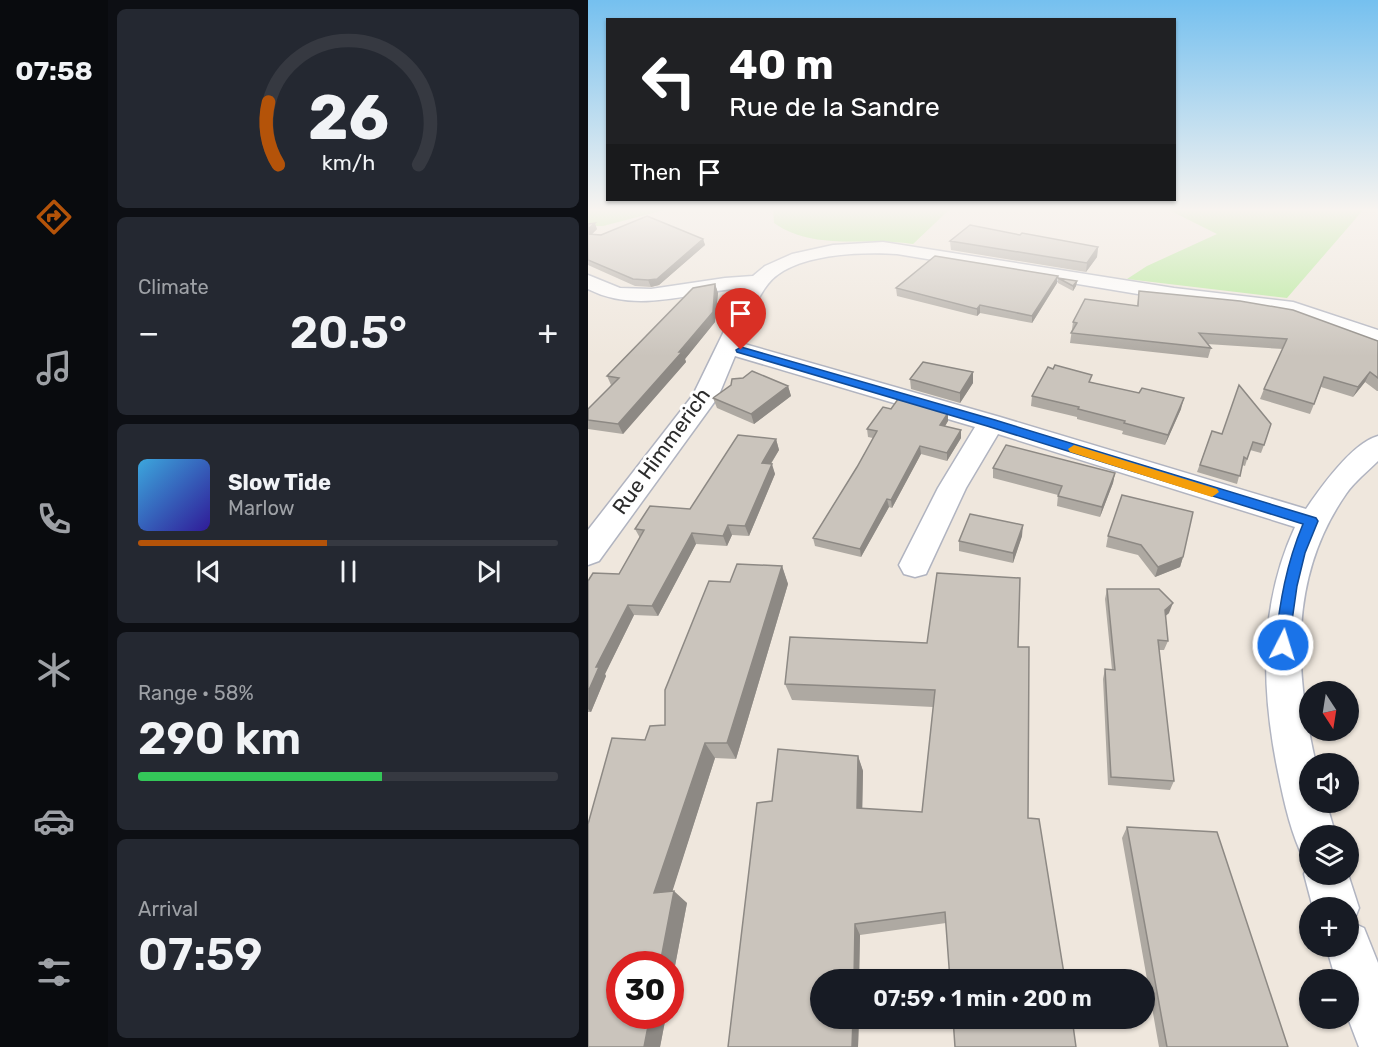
<!DOCTYPE html>
<html lang="en">
<head>
<meta charset="utf-8">
<style>
  :root { --surface:#171b24; --page:#242831; --text:#f1f3f6; --muted:#9ea1a6; --line:#363941; --accent:#b45309 }
  body { margin:0; font-family:Rubik,sans-serif; background:var(--page); color:var(--text); height:100vh; display:flex; flex-direction:column; font-size:22px; white-space:nowrap }
  * { box-sizing:border-box; margin:0 }
  p { font-size:20px; color:var(--muted) }
  .icon { flex:none; width:33px; height:33px; fill:none; stroke:currentColor; stroke-width:2; stroke-linecap:round; stroke-linejoin:round }
  .map { position:relative; flex:1; overflow:hidden }
  .sheet { display:flex; flex-direction:column; gap:9px; padding:9px; background:#0d0f14; width:480px }
  .sheet>* { flex:none }
  .guide { position:absolute; left:18px; top:18px; width:570px; height:183px; border-radius:0px; box-shadow:0 2px 4px #0004; background:#202124; color:#fff; overflow:hidden }
  .needle { width:39px; rotate:168deg }
  .buttons { position:absolute; left:711px; top:681px; display:grid; gap:12px }
  .buttons a { display:grid; place-items:center; width:60px; height:60px; border-radius:50%; background:var(--surface); box-shadow:0 2px 4px #0004; font-size:30px }
  .speed { position:absolute; left:18px; top:951px; display:flex; gap:12px; font-size:30px; font-weight:700; text-align:center }
  .speed>* { display:grid; place-content:center; width:78px; height:78px; border-radius:50%; background:var(--surface); box-shadow:0 2px 4px #0004; line-height:1 }
  .speed .limit { border:9px solid #d22; background:#fff; color:#111 }
  .pin { position:absolute; display:grid; place-items:center; width:51px; height:51px; color:#fff; margin:-62px -26px; border-radius:50% 50% 50% 0; rotate:-45deg; box-shadow:0 0 6px #0007 }
  .pin .icon { rotate:45deg }
  .me { position:absolute; width:66px; margin:-33px; rotate:5deg; stroke-linejoin:round; filter:drop-shadow(0 0 4px #0008) }
  .turn { display:flex; align-items:center; gap:21px; height:126px; padding:0 24px; font-size:27px }
  .turn .icon { width:78px; height:78px; stroke-width:2.5 }
  .turn b { display:block; font-size:42px; line-height:51px }
  .then { display:flex; align-items:center; height:57px; padding:0 24px; background:#0003; gap:12px; font-size:22px }
  .big { font-size:45px; font-weight:600; line-height:1.1 }
  .sheet .card { flex:1; display:flex; flex-direction:column; justify-content:center; gap:9px; min-width:0; padding:0 21px; border-radius:9px; background:var(--page) }
  .sheet .dial { align-items:center; gap:0 }
  .dial svg { height:156px; overflow:visible; fill:none; stroke:var(--line); stroke-width:7; stroke-linecap:round; text-anchor:middle }
  .dial text { fill:var(--text); stroke:none }
  .song { display:flex; align-items:center; gap:18px }
  .cover { width:72px; height:72px; border-radius:9px; background:linear-gradient(135deg,hsl(200 70% 55%),hsl(250 70% 35%)) }
  .played { height:6px; border-radius:3px; background:linear-gradient(90deg,var(--accent) 45%,var(--line) 45%) }
  .keys { display:flex; justify-content:space-around; direction:ltr }
  .heat { display:flex; justify-content:space-between; align-items:center; font-size:33px; direction:ltr }
  .charge { height:9px; border-radius:4px; background:linear-gradient(90deg,#34c759 58%,var(--line) 0) }
  .trip { position:absolute; left:222px; top:969px; width:345px; height:60px; border-radius:30px; background:var(--surface); box-shadow:0 2px 4px #0004; font-weight:600; line-height:60px; text-align:center }
  main { display:flex; flex:1; min-height:0 }
  .tabs { display:flex; flex-direction:column; width:108px; justify-content:space-around; align-items:center; background:#090b0e; color:var(--muted) }
  .tabs .icon { width:42px; height:42px }
  .tabs .active { color:var(--accent) }
  .tabs b { font-size:27px; color:var(--text) }
  .map>svg:first-child { display:block }
  .green { fill:#b2e995 }
  .lines { fill:none; stroke-linecap:round; stroke-linejoin:round }
  .street-casing { stroke:#b1b4c0; stroke-width:3 }
  .street { fill:#fff; fill-rule:evenodd }
  .wall { fill:#aea9a2 }
  .shaded-wall { fill:#8d8984 }
  .building { fill:#cac4bc; stroke:#8d8984; stroke-width:1.5 }
  .route { fill:#1a73e8; stroke:#114b97; stroke-width:1.5 }
  .slow { fill:#f59e0b }
  .labels { text-anchor:middle; dominant-baseline:central; stroke-width:6; stroke-linejoin:round; paint-order:stroke }
  .street-label { font-size:21px; fill:#2c2c2c; stroke:#fff }
</style>
</head>
<body>
<main>
<nav class="tabs">
<b>07:58</b>
<svg class="icon active" aria-label="directions" viewBox="0 0 24 24"><path d="M12 3l9 9-9 9-9-9zM9 14v-3h6M13 9l2 2-2 2"/></svg>
<svg class="icon" aria-label="music" viewBox="0 0 24 24"><path d="M9 18V5l10-2v13"/><circle cx="6" cy="18" r="3"/><circle cx="16" cy="16" r="3"/></svg>
<svg class="icon" aria-label="phone" viewBox="0 0 24 24"><path d="M5 4h4l2 5-3 2q2 4 5 5l2-3 5 2v4C11 20 4 13 5 4z"/></svg>
<svg class="icon" aria-label="climate" viewBox="0 0 24 24"><path d="M12 3v18M4 7l16 10M4 17L20 7"/></svg>
<svg class="icon" aria-label="car" viewBox="0 0 24 24"><path d="M5 17H2v-5l4-1 3-4h7l3 4 3 1v5h-3M9 17h6M6 11h13"/><circle cx="7" cy="17" r="2"/><circle cx="17" cy="17" r="2"/></svg>
<svg class="icon" aria-label="filters" viewBox="0 0 24 24"><path d="M4 7h16M4 17h16"/><circle cx="9" cy="7" r="2"/><circle cx="15" cy="17" r="2"/></svg>
</nav>
<section class="sheet">
<div class="card dial"><svg viewBox="0 0 100 80">
<path d="M14 69A42 42 0 1 1 86 69"/>
<path d="M14 69A42 42 0 0 1 9 37" stroke="#b45309"/>
<text x="50" y="56" font-size="32" font-weight="700">26</text>
<text x="50" y="72" font-size="11">km/h</text>
</svg></div>
<div class="card"><p>Climate</p>
<div class="heat"><a>−</a><b class="big">20.5°</b><a>+</a></div>
</div>
<div class="card">
<div class="song"><i class="cover"></i><div><b>Slow Tide</b><p>Marlow</p></div></div>
<div class="played"></div>
<div class="keys"><svg class="icon" aria-label="previous" viewBox="0 0 24 24"><path d="M18 5L8 12l10 7zM5 5v14"/></svg><svg class="icon" aria-label="pause" viewBox="0 0 24 24"><path d="M8 5v14M16 5v14"/></svg><svg class="icon" aria-label="next" viewBox="0 0 24 24"><path d="M6 5l10 7-10 7zM19 5v14"/></svg></div>
</div>
<div class="card"><p>Range · 58%</p><b class="big">290 km</b><div class="charge"></div></div>
<div class="card"><p>Arrival</p><b class="big">07:59</b></div>
</section>
<div class="map">
<svg width="790" height="1047" viewBox="0 0 790 1047">
  <rect width="100%" height="100%" fill="#efe7dd"/>
  <path class="green" d="M0 209H80L15 226H0Z
    M185 209H362L325 244C278 236 228 252 186 223Z
    M579 209H776L699 298 539 279 559 266 629 234Z"/>
  <g class="lines">
    <g class="street-casing">
      <path id="street" d="M295 242 586 288 705 302 790 330V345L702 314 586 300 309 254C273 252 205 253 180 284 167 300 161 324 153 343L412 417 718 509C733 487 764 443 790 436V461C780 471 766 482 758 494 701 576 706 670 728 764H722V802H738L748 836H722V855L712 851C700 823 694 792 688 762 673 682 672 603 707 527L410 434 378 488 338 574 327 577 316 574 311 565 350 488 387 427 147 356 130 397 11 561 0 565V530L105 395 157 288C103 291 51 315 0 289V275L32 288 63 289 137 278 165 276 177 266 204 254 245 245Z
        M722 861V874H760L771 908 765 923 776 928 790 963V1047H771L760 1018V980H748L738 946H760V908H725L716 874Z"/>
    </g>
    <use href="#street" class="street"/>
  </g>
  <path class="wall" d="M0 224 9 229 4 234 115 239 117 245 71 285 63 287 47 286 0 265Z
    M432 235 510 247 509 257 498 272 363 250 362 241Z
    M470 278 489 281 488 286 485 291 470 283Z
    M469 283 444 323 392 313 389 316 309 296 308 288Z
    M127 284 130 293 127 322 97 359 98 362 35 434 0 429V420L23 385 19 376Z
    M551 291 790 341V391H789L777 382 765 397 733 387 722 414 672 399 676 389 695 349 619 344 623 348 620 358 482 343 485 322 549 306Z
    M322 379 385 383 372 403 323 389Z
    M503 382 593 409 577 445 534 434 535 431 489 419V417L443 406 444 396Z
    M200 386 203 396 166 424 129 408 125 398Z
    M303 409 360 413V421L357 426 373 438 359 461 333 454 304 508 301 507 273 557 227 546 225 538 269 467 285 438 280 437 279 429Z
    M624 431 676 445 673 453 662 450 657 466 654 465 649 484 609 472Z
    M188 439 191 450 183 464 187 474 161 536 144 535 139 546 108 544 70 616 46 615 17 674 18 676 3 712H0V581L31 574 52 538 47 529 102 509Z
    M405 468 527 473 525 483 512 517 469 506 470 495 405 478Z
    M434 536 425 563 371 551V541Z
    M520 536 595 557 592 567 567 577 550 555 518 547Z
    M194 566 200 584 148 759 127 758 84 891 99 903 82 992V964L32 1016H78L72 1047H0L57 740 77 725 142 582Z
    M349 573 432 578 430 647H441L440 818 451 819 477 980H362L358 923 272 935 271 980H232V1018H271L270 1047H140L169 803 184 801 190 749 270 756 275 771 274 809 334 812 345 707 204 700 197 684 202 637 339 643Z
    M519 589 581 613 577 616 580 641 576 650H571L586 781 582 790 520 785 515 679 517 669 524 670 517 599Z
    M539 827 700 1047H571L534 838Z"/>
  <path class="shaded-wall" d="M7 223 9 229 0 238V229Z
    M115 239 117 245 71 285 63 287 60 280Z
    M510 247 509 257 498 272 499 263Z
    M470 276 469 283 444 323V316Z
    M489 281 488 286 485 291V286Z
    M127 284 130 293 127 322 97 359 98 362 35 434 30 424 91 352Z
    M392 305V313L389 316V309Z
    M385 372V383L372 403V393Z
    M782 372 777 382 765 397 770 387Z
    M200 386 203 396 166 424 163 414Z
    M596 398 593 409 577 445 580 435Z
    M360 413V421L353 433 352 425Z
    M373 430V438L359 461V453Z
    M188 439 191 450 177 473 174 463Z
    M332 446 333 454 304 508 303 500Z
    M184 464 187 474 161 536 157 526Z
    M527 473 525 483 512 517 514 507Z
    M299 499 301 507 273 557 272 549Z
    M140 525 144 535 139 546 135 536Z
    M435 525 434 536 425 563V553Z
    M104 533 108 544 70 616 64 606Z
    M595 557 592 567 567 577 570 567Z
    M194 566 200 584 148 759 139 743Z
    M585 603 581 613 573 620 577 610Z
    M40 605 46 615 17 674 18 676 3 712 0 709V692L8 667Z
    M117 743 127 758 80 905 66 893Z
    M270 756 275 771 274 823 269 808Z
    M86 891 99 903 82 992V964H72Z
    M267 924 272 935 271 980H266Z
    M62 1016H78L72 1047H56Z
    M265 1018H271L270 1047H264Z"/>
  <path class="building" d="M59 216 115 239 69 279 60 280 45 279 0 260V234L13 235Z
    M7 223 0 229V224Z
    M382 225 432 235 434 233 510 247 499 263 362 241Z
    M347 256 470 276 444 316 392 305 389 309 308 288Z
    M470 278 489 281 485 286Z
    M127 284 125 312 91 352H94L30 424 0 420V409L31 378 19 376 105 288Z
    M551 291 652 301 705 310 790 341V378L782 372 770 387 736 377 726 404 676 389 699 339 611 333 623 348 483 333 489 323 485 322 497 299 550 306Z
    M335 362 385 372 372 393 322 379Z
    M467 365 504 375 501 382 551 393 554 388 596 398 580 435 536 423 537 421 490 409 491 407 444 396 460 367 465 369Z
    M164 371 200 386 163 414 125 398 143 385 144 379 155 378Z
    M651 385 683 424 676 445 665 442 659 459 656 457 652 476 612 465 624 431 634 434Z
    M310 399 360 413 352 425 373 430 359 453 332 446 303 500 299 499 272 549 225 538 269 467 289 431 279 429 295 407 303 409Z
    M150 435 188 439 174 463 184 464 157 526 140 525 135 536 104 533 64 606 40 605 8 667H11L0 692V581L5 573 31 574 56 530 47 529 62 506 102 509Z
    M418 445 527 473 514 507 470 496 474 486 405 468Z
    M534 495 605 512 595 557 570 567 553 545 520 536Z
    M382 514 435 525 425 553 371 541Z
    M149 564 194 566 139 743H117L66 893 86 891 72 964H32V1016H62L56 1047H0V824L24 738 57 740 62 726 77 725V690L121 581 142 582Z
    M349 573 432 578 430 647H441L440 818 451 819 477 980H362L357 912 267 924 266 980H232V1018H265L264 1047H140L169 803 184 801 190 749 270 756 269 808 334 812 347 690 197 684 202 637 339 643Z
    M519 589H571L585 603 577 610 580 641 570 640 586 781 523 777 517 669 527 670Z
    M539 827 629 832 700 1047H579Z
    M365 1018H484L488 1047H367Z"/>
  <linearGradient id="sky" x2="0" y2="1"><stop stop-color="#75c0ef"/><stop offset="0.59" stop-color="#f8f4f0"/><stop offset="1" stop-color="#f8f4f0" stop-opacity="0"/></linearGradient>
  <rect width="790" height="356" fill="url(#sky)"/>
  <path class="route" d="M153 347 407 420 728 518 730 521 717 553 709 586 700 649 695 651 689 649 687 645C692 601 698 565 715 524L399 426 149 352 148 350Z"/>
  <path class="slow" d="M486 445 629 489 631 492 624 497 482 452 480 449Z"/>
  <g class="labels">
    <g class="street-label">
      <text transform="translate(73 451) rotate(-54)">Rue Himmerich</text>
    </g>
  </g>
</svg>
<div class="buttons">
<a><svg class="needle" viewBox="-14 -14 28 28"><path d="M0-13l5 13h-10z" fill="#e53935"/><path d="M0 13l5-13h-10z" fill="#9ea1a6"/></svg></a>
<a><svg class="icon" aria-label="sound" viewBox="0 0 24 24"><path d="M4 9h4l5-4v14l-5-4H4zM17 9q2 3 0 6"/></svg></a>
<a><svg class="icon" aria-label="layers" viewBox="0 0 24 24"><path d="M12 4l9 5-9 5-9-5zM3 14l9 5 9-5"/></svg></a>
<a>+</a>
<a>−</a>
</div>
<div class="speed"><div class="limit">30</div></div>
<div class="pin" style="left:153px;top:350px;background:#d93025"><svg class="icon" aria-label="arrive" viewBox="0 0 24 24"><path d="M6 21V4h12l-3 4 3 4H6"/></svg></div>
<svg class="me" style="left:695px;top:645px" viewBox="-20 -20 40 40"><circle r="17" fill="#1a73e8" stroke="#fff" stroke-width="3"/><path d="M0-11L8 9 0 5-8 9z" fill="#fff"/></svg>
<div class="trip">07:59 · 1 min · 200 m</div>
<div class="guide">
<div class="turn"><svg class="icon" aria-label="left" viewBox="0 0 24 24"><path d="M17 20v-9H6M10 6l-5 5 5 5"/></svg><div><b>40 m</b>Rue de la Sandre</div></div>
<div class="then">Then<svg class="icon" aria-label="arrive" viewBox="0 0 24 24"><path d="M6 21V4h12l-3 4 3 4H6"/></svg></div>
</div>
</div>
</main>
</body>
</html>
